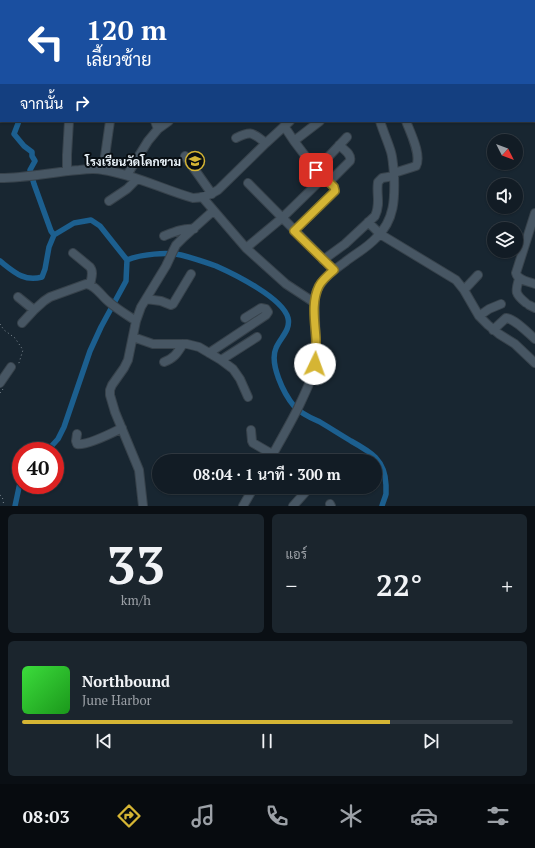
<!DOCTYPE html>
<html lang="th">
<head>
<meta charset="utf-8">
<style>
  :root { --surface:#121c25; --page:#1b252d; --text:#f1f3f6; --muted:#9ca1a7; --line:#313a42; --accent:#d5b534 }
  body { margin:0; font-family:"PT Serif",Sarabun,serif; background:var(--page); color:var(--text); height:100vh; display:flex; flex-direction:column; font-size:15px; white-space:nowrap }
  * { box-sizing:border-box; margin:0 }
  p { font-size:13px; color:var(--muted) }
  .icon { flex:none; width:22px; height:22px; fill:none; stroke:currentColor; stroke-width:2; stroke-linecap:round; stroke-linejoin:round }
  .map { position:relative; height:506px; overflow:hidden }
  .details { display:flex; flex-direction:column; gap:8px; padding:8px; background:#0a0f14; flex:1 }
  .details>* { flex:none }
  .hud { position:absolute; left:0px; top:0px; width:535px; height:122px; box-shadow:0 1px 3px #0004,0 0 0 1px var(--line); background:#1a4fa0; color:#fff; overflow:hidden }
  .needle { width:26px; rotate:132deg }
  .buttons { position:absolute; left:487px; top:134px; display:grid; gap:8px }
  .buttons a { display:grid; place-items:center; width:36px; height:36px; border-radius:50%; background:var(--surface); box-shadow:0 1px 3px #0004,0 0 0 1px var(--line); font-size:20px }
  .speed { position:absolute; left:12px; top:442px; display:flex; gap:8px; font-size:20px; font-weight:700; text-align:center }
  .speed>* { display:grid; place-content:center; width:52px; height:52px; border-radius:50%; background:var(--surface); box-shadow:0 1px 3px #0004,0 0 0 1px var(--line); line-height:1 }
  .speed .limit { border:6px solid #d22; background:#fff; color:#111 }
  .pin { position:absolute; display:grid; place-items:center; width:34px; height:34px; color:#fff; margin:-17px; border-radius:8px; box-shadow:0 2px 6px #0006 }
  .me { position:absolute; width:44px; margin:-22px; rotate:3deg; stroke-linejoin:round; filter:drop-shadow(0 0 3px #0008) }
  .turn { display:flex; align-items:center; gap:14px; height:84px; padding:0 20px; font-size:18px }
  .turn .icon { width:52px; height:52px; stroke-width:2.5 }
  .turn b { display:block; font-size:28px; line-height:34px }
  .then { display:flex; align-items:center; height:38px; padding:0 20px; background:#0003; gap:8px; font-size:15px }
  .big { font-size:30px; font-weight:600; line-height:1.1 }
  .details .tile { flex:1; display:flex; flex-direction:column; justify-content:center; gap:6px; min-width:0; padding:0 14px; border-radius:6px; background:var(--page) }
  .details .dial { align-items:center; gap:0 }
  .dial b { font-size:52px; line-height:1 }
  .song { display:flex; align-items:center; gap:12px }
  .cover { width:48px; height:48px; border-radius:6px; background:linear-gradient(135deg,hsl(120 70% 55%),hsl(120 70% 35%)) }
  .played { height:4px; border-radius:2px; background:linear-gradient(90deg,var(--accent) 75%,var(--line) 75%) }
  .keys { display:flex; justify-content:space-around; direction:ltr }
  .heat { display:flex; justify-content:space-between; align-items:center; font-size:22px; direction:ltr }
  .details .tiles { flex:1; display:grid; gap:8px; grid-template-columns:1fr 1fr }
  .tile:last-child { grid-column:span 2 }
  .trip { position:absolute; left:152px; top:454px; width:230px; height:40px; border-radius:20px; background:var(--surface); box-shadow:0 1px 3px #0004,0 0 0 1px var(--line); font-weight:600; line-height:40px; text-align:center }
  .tab-bar { display:flex; height:64px; justify-content:space-around; align-items:center; background:#070b0f; color:var(--muted) }
  .tab-bar .icon { width:28px; height:28px }
  .tab-bar .on { color:var(--accent) }
  .tab-bar b { font-size:18px; color:var(--text) }
  .map>svg:first-child { display:block }
  .lines { fill:none; stroke-linecap:round; stroke-linejoin:round }
  .canal { stroke:#1c5f8f; stroke-width:5.5 }
  .minor-casing { stroke:#37424b; stroke-width:10 }
  .path { stroke:#808b94; stroke-width:1; stroke-dasharray:1 3; stroke-linecap:butt }
  .minor { stroke:#475663; stroke-width:8 }
  .route-casing { stroke:#8a7622; stroke-width:10 }
  .route { stroke:#d5b534; stroke-width:7 }
  .labels { text-anchor:middle; dominant-baseline:central; stroke-width:4; stroke-linejoin:round; paint-order:stroke }
  .poi-label { font-size:12px; font-weight:bold; fill:#ecf5fc; stroke:#080e13; text-anchor:end }
</style>
</head>
<body>
<div class="map">
<svg width="535" height="506" viewBox="0 0 535 506">
  <rect width="100%" height="100%" fill="#182631"/>
  <g class="lines">
    <path class="canal" d="M0 98 1 99
      M19 121 14 134 24 146 32 152V156L35 161 30 170 34 184 51 231 54 235
      M127 260C142 254 166 252 181 255 193 258 205 262 216 266 234 274 283 298 288 318 291 330 280 338 276 348 269 364 284 394 294 406 301 414 311 418 320 422 330 428 341 435 351 441 371 452 385 460 386 485 386 488 386 492 386 494 385 498 383 502 382 506
      M0 261C14 272 24 282 42 277L45 269 49 247 54 235 74 223 91 220 100 226 127 260
      M47 451 58 439 64 427 90 351 101 327 126 281 127 260
      M15 506 21 478"/>
    <g class="minor-casing">
      <path id="minor" d="M341 0 342 1
        M466 0 468 1
        M521 0 525 1
        M217 1V0
        M400 1V0
        M501 1 502 0
        M534 3H535
        M534 41 535 37
        M534 88 535 89
        M534 116H535
        M155 121 158 129
        M284 126 294 141
        M236 138C252 130 252 133 266 143
        M185 156 212 194
        M103 170 110 121
        M316 170 347 137
        M67 171V155L69 121
        M394 173 416 166C422 155 410 132 406 121
        M127 175 148 141 158 129 169 121
        M0 178C27 178 52 172 79 170 87 169 95 168 103 170 133 174 164 190 193 198 203 198 210 195 218 190L266 143 290 121
        M329 182 350 161C352 154 344 150 339 145
        M248 183 334 270
        M203 198 246 248 286 284 315 303
        M109 201 127 189 137 179
        M535 213 516 273C518 281 528 281 535 284
        M368 222 380 234 456 280 464 290 479 316 488 325 499 334 515 344 535 363
        M294 231 335 191 334 187 316 170 294 141 320 121
        M164 236C174 232 183 228 194 229
        M246 248 282 218 324 177
        M73 253 90 267C94 272 91 279 90 285
        M323 260 345 244 375 216C381 203 376 195 378 182L382 178 394 176
        M519 279C515 292 515 294 526 303
        M464 290 478 275
        M18 297 34 310
        M146 299 161 301 171 305 173 304 191 274
        M529 305 535 308
        M479 316 489 309 501 304
        M22 323 34 310 44 301 50 297 86 284C96 285 101 296 109 302 117 309 127 315 136 321
        M493 330 506 318C515 319 528 333 535 339
        M133 337 153 344H187L199 347 221 360 233 369 240 379 248 397
        M209 353 266 315 268 312 266 309 261 308 245 318
        M221 360 257 337
        M164 362C175 358 177 353 183 344
        M0 383 11 367
        M251 430 252 441 253 443 272 454
        M77 434 76 441 77 444C87 446 112 433 122 428
        M269 461C279 443 289 426 298 408 305 393 313 378 315 362 317 346 315 330 315 314 315 307 314 300 316 293 321 279 334 270 345 262 355 254 367 248 376 238 395 220 395 198 394 173 393 166 393 159 391 152 388 142 383 131 380 121
        M330 504 331 506
        M143 506 139 470 115 412 110 395V390L112 385 124 368 128 360 136 321 141 307 166 266 174 249 176 245 184 237 213 211
        M243 506 254 487
        M293 506 310 487"/>
    </g>
    <path class="path" d="M129 1 130 0
      M0 77 1 75
      M0 324 4 330 15 338 23 350 18 366
      M0 393 3 389
      M0 495C3 497 4 502 3 506"/>
    <use href="#minor" class="minor"/>
  </g>
  <g class="lines">
    <g class="route-casing">
      <path id="route" d="M315 364C316 355 316 347 316 339 315 322 311 302 319 286 322 280 328 275 334 270L294 231 335 191 334 187 316 170"/>
    </g>
    <use href="#route" class="route"/>
  </g>
  <defs>
    <g id="school-ring" transform="scale(1)"><circle r="9.5" fill="#080e13" stroke="#d5b534" stroke-width="1.5"/><path d="M0-5L7-2L0 1L-7-2ZM-4 1L0 2.5L4 1V4Q0 6-4 4Z" fill="#d5b534"/></g>
  </defs>
  <g fill-rule="evenodd">
    <use href="#school-ring" x="195" y="161"/>
  </g>
  <g class="labels">
    <g class="poi-label">
      <text x="181" y="161">โรงเรียนวัดโคกขาม</text>
    </g>
  </g>
</svg>
<div class="buttons">
<a><svg class="needle" viewBox="-14 -14 28 28"><path d="M0-13l5 13h-10z" fill="#e53935"/><path d="M0 13l5-13h-10z" fill="#9ca1a7"/></svg></a>
<a><svg class="icon" aria-label="sound" viewBox="0 0 24 24"><path d="M4 9h4l5-4v14l-5-4H4zM17 9q2 3 0 6"/></svg></a>
<a><svg class="icon" aria-label="layers" viewBox="0 0 24 24"><path d="M12 4l9 5-9 5-9-5zM3 14l9 5 9-5"/></svg></a>
</div>
<div class="speed"><div class="limit">40</div></div>
<div class="pin" style="left:316px;top:170px;background:#d93025"><svg class="icon" aria-label="arrive" viewBox="0 0 24 24"><path d="M6 21V4h12l-3 4 3 4H6"/></svg></div>
<svg class="me" style="left:315px;top:364px" viewBox="-20 -20 40 40"><circle r="19" fill="#fff"/><path d="M0-13L10 11 0 6-10 11z" fill="#d5b534"/></svg>
<div class="trip">08:04 · 1 นาที · 300 m</div>
<div class="hud">
<div class="turn"><svg class="icon" aria-label="left" viewBox="0 0 24 24"><path d="M17 20v-9H6M10 6l-5 5 5 5"/></svg><div><b>120 m</b>เลี้ยวซ้าย</div></div>
<div class="then">จากนั้น<svg class="icon" aria-label="right" viewBox="0 0 24 24"><path d="M7 20v-9h11M14 6l5 5-5 5"/></svg></div>
</div>
</div>
<section class="details">
<div class="tiles">
<div class="tile dial"><b>33</b><p>km/h</p></div>
<div class="tile"><p>แอร์</p>
<div class="heat"><a>−</a><b class="big">22°</b><a>+</a></div>
</div>
<div class="tile">
<div class="song"><i class="cover"></i><div><b>Northbound</b><p>June Harbor</p></div></div>
<div class="played"></div>
<div class="keys"><svg class="icon" aria-label="previous" viewBox="0 0 24 24"><path d="M18 5L8 12l10 7zM5 5v14"/></svg><svg class="icon" aria-label="pause" viewBox="0 0 24 24"><path d="M8 5v14M16 5v14"/></svg><svg class="icon" aria-label="next" viewBox="0 0 24 24"><path d="M6 5l10 7-10 7zM19 5v14"/></svg></div>
</div>
</div>
</section>
<nav class="tab-bar">
<b>08:03</b>
<svg class="icon on" aria-label="directions" viewBox="0 0 24 24"><path d="M12 3l9 9-9 9-9-9zM9 14v-3h6M13 9l2 2-2 2"/></svg>
<svg class="icon" aria-label="music" viewBox="0 0 24 24"><path d="M9 18V5l10-2v13"/><circle cx="6" cy="18" r="3"/><circle cx="16" cy="16" r="3"/></svg>
<svg class="icon" aria-label="phone" viewBox="0 0 24 24"><path d="M5 4h4l2 5-3 2q2 4 5 5l2-3 5 2v4C11 20 4 13 5 4z"/></svg>
<svg class="icon" aria-label="climate" viewBox="0 0 24 24"><path d="M12 3v18M4 7l16 10M4 17L20 7"/></svg>
<svg class="icon" aria-label="car" viewBox="0 0 24 24"><path d="M5 17H2v-5l4-1 3-4h7l3 4 3 1v5h-3M9 17h6M6 11h13"/><circle cx="7" cy="17" r="2"/><circle cx="17" cy="17" r="2"/></svg>
<svg class="icon" aria-label="filters" viewBox="0 0 24 24"><path d="M4 7h16M4 17h16"/><circle cx="9" cy="7" r="2"/><circle cx="15" cy="17" r="2"/></svg>
</nav>
</body>
</html>
